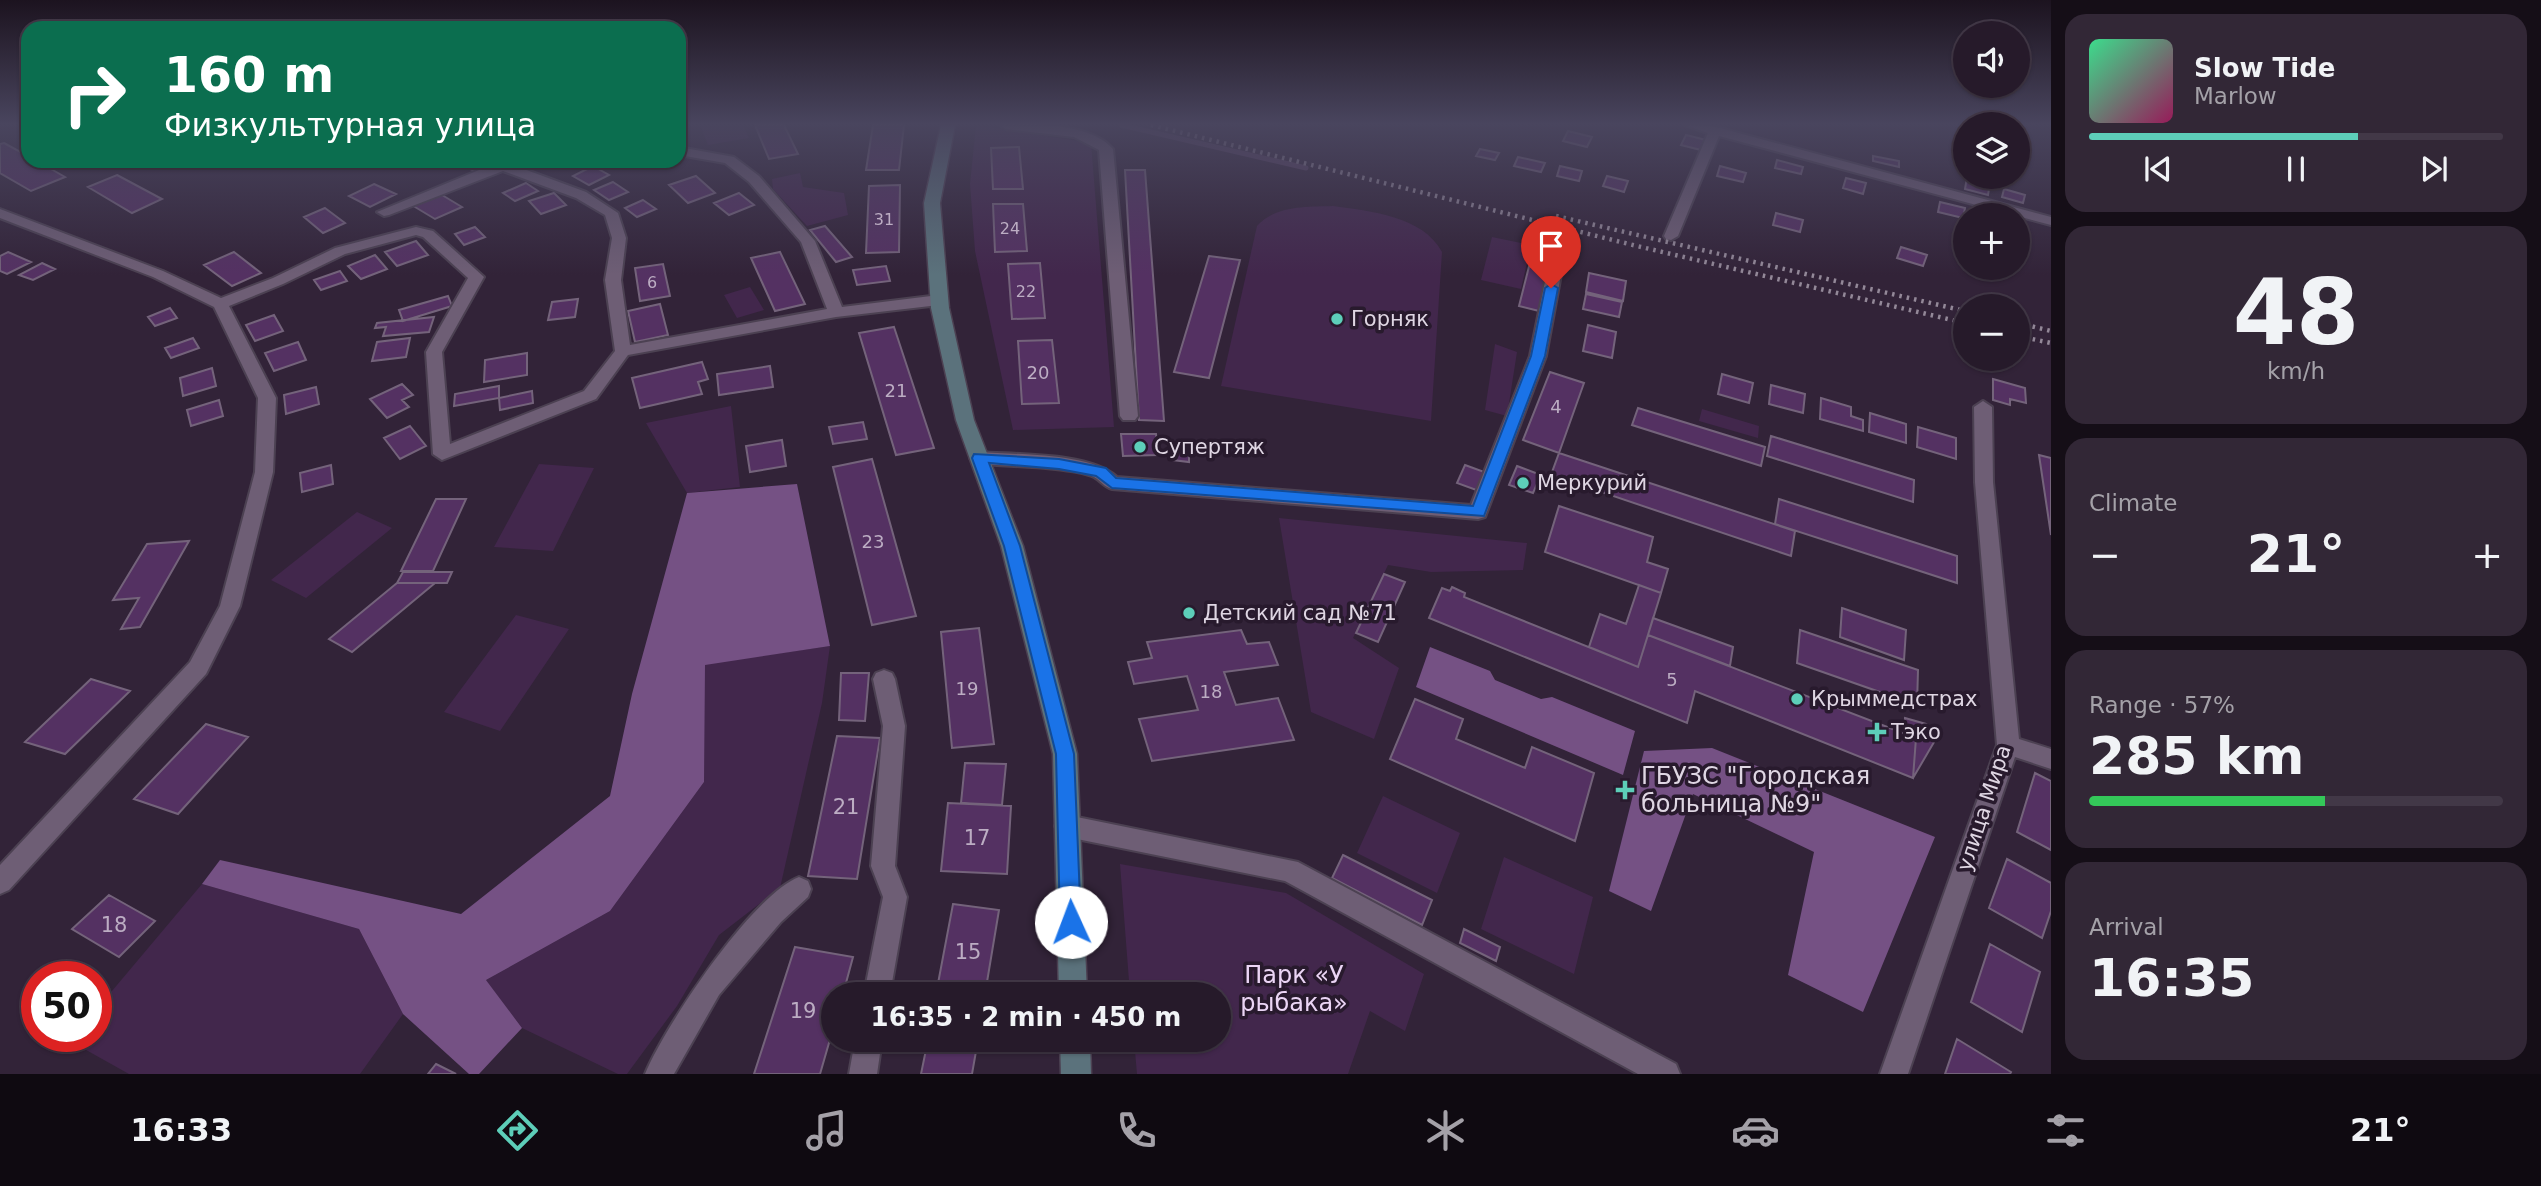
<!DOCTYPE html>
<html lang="en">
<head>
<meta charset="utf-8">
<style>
  :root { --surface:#261a2a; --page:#322736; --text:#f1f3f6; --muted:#a4a1a8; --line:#423847; --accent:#5dceb9 }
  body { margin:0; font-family:"DejaVu Sans",sans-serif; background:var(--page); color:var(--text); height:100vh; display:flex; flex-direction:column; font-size:26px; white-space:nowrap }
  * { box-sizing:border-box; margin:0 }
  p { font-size:23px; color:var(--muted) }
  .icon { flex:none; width:38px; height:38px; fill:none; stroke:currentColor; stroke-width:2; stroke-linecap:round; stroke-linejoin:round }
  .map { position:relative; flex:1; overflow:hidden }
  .side { display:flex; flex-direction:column; gap:14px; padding:14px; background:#150e17; width:490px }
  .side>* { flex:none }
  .top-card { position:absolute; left:21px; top:21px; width:665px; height:147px; border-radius:21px; box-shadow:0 2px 5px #0004,0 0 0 2px var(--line); background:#0b6e4f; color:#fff; overflow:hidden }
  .controls { position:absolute; left:1953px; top:21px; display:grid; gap:14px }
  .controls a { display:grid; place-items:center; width:77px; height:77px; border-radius:50%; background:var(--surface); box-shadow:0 2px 5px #0004,0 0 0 2px var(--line); font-size:35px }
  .speed { position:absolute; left:21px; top:961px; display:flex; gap:14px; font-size:35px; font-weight:700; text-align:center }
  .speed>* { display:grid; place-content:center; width:91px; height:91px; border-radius:50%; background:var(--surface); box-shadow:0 2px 5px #0004,0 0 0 2px var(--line); line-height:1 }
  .speed .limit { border:10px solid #d22; background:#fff; color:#111 }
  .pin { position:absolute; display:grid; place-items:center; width:60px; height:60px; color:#fff; margin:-72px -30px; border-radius:50% 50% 50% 0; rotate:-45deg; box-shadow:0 0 7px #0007 }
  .pin .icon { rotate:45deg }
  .me { position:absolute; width:77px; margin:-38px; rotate:358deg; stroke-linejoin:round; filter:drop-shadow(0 0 5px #0008) }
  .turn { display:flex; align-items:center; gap:24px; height:147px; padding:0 28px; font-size:32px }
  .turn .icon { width:91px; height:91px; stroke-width:2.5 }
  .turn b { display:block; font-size:49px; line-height:60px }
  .big { font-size:52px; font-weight:800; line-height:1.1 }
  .side .widget { flex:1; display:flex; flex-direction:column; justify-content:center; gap:10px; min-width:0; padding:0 24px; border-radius:21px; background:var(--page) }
  .side .dial { align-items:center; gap:0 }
  .dial b { font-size:91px; line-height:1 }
  .song { display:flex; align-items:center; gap:21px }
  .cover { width:84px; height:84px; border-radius:10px; background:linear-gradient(135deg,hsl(150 70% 55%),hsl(330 70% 35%)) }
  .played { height:7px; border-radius:4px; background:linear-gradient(90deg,var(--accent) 65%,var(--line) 65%) }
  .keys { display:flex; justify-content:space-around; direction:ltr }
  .heat { display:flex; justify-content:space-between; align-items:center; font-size:38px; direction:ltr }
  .charge { height:10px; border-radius:5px; background:linear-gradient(90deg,#34c759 57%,var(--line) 0) }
  .trip { position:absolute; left:821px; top:982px; width:410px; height:70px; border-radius:35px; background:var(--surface); box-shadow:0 2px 5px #0004,0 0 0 2px var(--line); font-weight:800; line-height:70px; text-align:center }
  .tabs { display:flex; height:112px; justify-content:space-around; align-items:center; background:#0f0a11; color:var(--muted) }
  .tabs .icon { width:49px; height:49px }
  .tabs .on { color:var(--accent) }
  .tabs b { font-size:32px; color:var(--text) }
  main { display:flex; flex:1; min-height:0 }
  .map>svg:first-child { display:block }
  .green { fill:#42274c }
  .forest { fill:#755184 }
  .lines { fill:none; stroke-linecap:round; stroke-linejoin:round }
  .stream { stroke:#584061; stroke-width:5 }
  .building { fill:#543162; stroke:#74637b; stroke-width:2 }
  .street-casing { stroke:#4c4152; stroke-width:4 }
  .secondary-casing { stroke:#4c4152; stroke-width:3 }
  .street { fill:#6e5e75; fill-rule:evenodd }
  .secondary { fill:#5b727c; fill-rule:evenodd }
  .rail { stroke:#938898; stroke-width:4.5; stroke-dasharray:2.5 5; stroke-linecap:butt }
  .route { fill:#1a73e8; stroke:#114b97; stroke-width:2 }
  .poi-dot { fill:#5dceb9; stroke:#281a2d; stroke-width:2.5 }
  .labels { text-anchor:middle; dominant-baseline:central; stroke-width:7; stroke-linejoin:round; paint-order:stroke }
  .far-number-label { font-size:16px; fill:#bcadc3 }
  .number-label { font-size:18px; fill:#bcadc3 }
  .poi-label { font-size:21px; fill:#dfd6e3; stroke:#281a2d; text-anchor:start }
  .near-number-label { font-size:21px; fill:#bcadc3 }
  .street-label { font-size:21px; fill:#dfd6e3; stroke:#281a2d }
  .near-poi-label { font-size:24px; fill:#dfd6e3; stroke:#281a2d; text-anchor:start }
  .near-park-label { font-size:24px; fill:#ebd5f5; stroke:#281a2d }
</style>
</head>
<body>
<main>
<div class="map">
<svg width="2051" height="1074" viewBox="0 0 2051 1074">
  <rect width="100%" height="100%" fill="#322338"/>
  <path class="green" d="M700 125H743L749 138 708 145Z
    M976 125 1091 143 1114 427 1013 430 975 251 970 184Z
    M800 173 803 187 844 193 848 215 807 226 773 189 772 179Z
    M1333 206C1370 211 1423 216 1442 252L1431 421 1221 386 1257 226C1276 205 1307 207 1333 206Z
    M1492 237 1531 245 1521 289 1481 280Z
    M750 287 764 310 737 318 724 295Z
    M1495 344 1517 352 1507 416 1485 410Z
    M731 406 740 487 687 493 646 423Z
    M1702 409 1759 426 1758 438 1699 421Z
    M539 464 594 468 553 551 494 547Z
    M357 512 392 528 306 598 271 580Z
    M1279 518 1527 543 1523 570 1431 572 1388 565 1353 638 1399 668 1374 739 1311 712Z
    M516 615 569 629 500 731 444 712Z
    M830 646 822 703 780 888 719 935 677 1006 627 1074H618L522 1028 486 980 610 911 704 782V664Z
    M1383 796 1460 833 1437 893 1357 853Z
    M1504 857 1593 897 1574 974 1481 929Z
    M1120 864 1286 893 1424 974 1405 1031 1370 1011 1348 1074H1137L1134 1040H1218V994H1130Z
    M202 884 359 929 403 1014 360 1074H129L70 1041 74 1036H96V1010Z"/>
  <path class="forest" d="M797 484 830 646 705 665 704 782 610 911 486 980 522 1028 479 1074H469L403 1014 359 929 202 884 220 860 461 914 610 796 632 694 687 493Z
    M1430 647 1490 671 1495 680 1541 699 1552 697 1635 731 1623 775 1416 687Z
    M1712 748 1935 837 1863 1012 1788 975 1814 852 1693 794 1651 911 1609 891 1644 751Z"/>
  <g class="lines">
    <path class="stream" d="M1121 125 1306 168"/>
  </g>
  <path class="building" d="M755 125H784L798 154 769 159Z
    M873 125H904L899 170H866Z
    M1568 131 1592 137 1587 147 1563 141Z
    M1686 135 1706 140 1701 150 1681 145Z
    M4 143 28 156V161H37L65 177 31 191 0 173V144Z
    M1019 147 1023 189H993L991 148Z
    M1480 149 1499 153 1495 160 1476 156Z
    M1873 156 1899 161V167L1873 161Z
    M1518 157 1545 163 1541 172 1514 166Z
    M1777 160 1803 167 1801 174 1775 168Z
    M467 161H497L478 172 459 165Z
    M593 166 609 175 589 185 573 176Z
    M1560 166 1582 171 1579 181 1557 176Z
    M1720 166 1746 173 1743 182 1717 176Z
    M1125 170H1145L1164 421 1139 420Z
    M117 175 162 199 132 213 88 187Z
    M696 176 715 193 688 203 669 185Z
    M1607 176 1628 181 1624 192 1603 186Z
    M1967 177 1990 183 1988 195 1965 189Z
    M1846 178 1866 183 1863 194 1843 188Z
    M613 182 628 192 609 200 594 190Z
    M526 183 538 191 515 201 503 193Z
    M374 184 396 194 370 207 349 196Z
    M900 185 899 252 866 253 869 186Z
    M2004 189 2025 195 2023 203 2002 197Z
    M437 192 462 207 435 219 410 204Z
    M554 193 566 205 541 214 529 201Z
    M739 193 754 205 729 215 714 203Z
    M643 200 656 209 637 217 625 208Z
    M1940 202 1965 208 1963 218 1938 212Z
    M993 204H1023L1027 251 995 252Z
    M325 208 345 223 323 233 304 217Z
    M1776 213 1803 220 1800 232 1773 225Z
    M825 226 852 257 836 262 810 230Z
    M475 227 485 237 464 245 455 234Z
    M1536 239 1554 243 1539 311 1519 306Z
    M416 241 428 255 397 266 385 252Z
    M1901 247 1927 255 1923 266 1897 258Z
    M8 252 31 262 7 274 0 271V256Z
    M234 252 261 273 232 286 204 265Z
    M780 252 805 304 775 311 751 258Z
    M375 255 387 269 361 279 348 266Z
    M1209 256 1240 260 1209 378 1174 372Z
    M42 263 55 269 33 280 19 275Z
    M1040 263 1045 318 1012 319 1008 264Z
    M663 264 670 296 640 301 635 268Z
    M886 266 890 281 857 285 853 270Z
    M340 271 347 281 321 290 314 280Z
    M1589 273 1626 281 1623 301 1586 292Z
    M1586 294 1622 302 1619 317 1583 309Z
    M448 296 452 306 403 321 399 310Z
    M578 299 575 317 548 320 552 302Z
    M660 304 668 335 635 342 628 311Z
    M170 308 177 318 155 326 148 317Z
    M274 315 283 331 255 341 246 325Z
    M434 317 429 332 383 336 386 327 375 328 377 323Z
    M1588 325 1616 332 1612 358 1583 351Z
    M894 327 934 448 896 455 859 333Z
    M193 338 199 348 171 358 165 348Z
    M410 338 406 357 372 361 377 342Z
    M1052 340 1059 403 1022 404 1018 341Z
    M298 342 306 360 274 371 265 353Z
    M527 353V375L484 382 485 360Z
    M702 362 708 379 698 382 702 394 640 408 632 378Z
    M770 366 773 387 719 395 717 374Z
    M212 368 216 386 183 396 180 378Z
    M1550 372 1584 383 1559 453 1523 440Z
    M1722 374 1753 383 1749 403 1718 394Z
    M1993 379 2025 388 2026 403 2010 399V405L1993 400Z
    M402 384 413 395 402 400 409 407 387 418 370 399Z
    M1771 385 1805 394 1803 413 1769 404Z
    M499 386V398L454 406 455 394Z
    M316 387 319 404 286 414 284 395Z
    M532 391 533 403 500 410 499 398Z
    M1821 398 1851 407V416L1863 420V431L1820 419Z
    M219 400 223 416 191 426 187 410Z
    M1638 408 1765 447 1761 466 1632 425Z
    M1870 413 1906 424V443L1869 432Z
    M863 422 867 439 833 444 829 427Z
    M410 426 426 446 400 459 384 438Z
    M1918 427 1956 438V459L1917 447Z
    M1121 434H1156L1158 455 1123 456Z
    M1771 436 1914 480 1913 502 1767 456Z
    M782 440 786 466 750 472 746 446Z
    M1173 451 1189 453V462L1173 460Z
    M1559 453 1795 531 1791 556 1551 475Z
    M2039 455 2051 458V535Z
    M872 459 916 616 872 625 833 467Z
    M331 465 333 484 302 492 300 473Z
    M1465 465 1487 473 1479 491 1457 483Z
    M1517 466 1541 475 1533 493 1509 485Z
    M436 499H466L433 571H401Z
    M1779 499 1957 556V583L1775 524Z
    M1559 506 1653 537 1647 562 1668 569 1661 593 1545 552Z
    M189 541 140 627 121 629 139 598 113 600 147 544Z
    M403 572H452L447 583H397Z
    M1384 574 1405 582 1378 642 1356 633Z
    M397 583H435L352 652 329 639Z
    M1639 585 1661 593 1638 667 1589 647 1600 614 1626 624Z
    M1452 587 1465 593 1464 597 1638 667 1648 635 1916 738 1913 778 1695 691 1687 723 1429 618 1442 588 1450 591Z
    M1842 608 1906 630 1904 660 1840 637Z
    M1653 618 1733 647 1730 666 1648 635Z
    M979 628 994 744 952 748 941 632Z
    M1241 630 1247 644 1269 642 1278 665 1224 672 1236 705 1278 698 1294 740 1152 761 1139 719 1198 710 1187 676 1134 684 1128 662 1152 658 1147 642Z
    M1800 630 1918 670 1917 705 1797 663Z
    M841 673H869L865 721 839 720Z
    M91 679 130 691 65 754 25 742Z
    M1415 699 1463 719 1456 739 1525 768 1532 747 1594 773 1575 841 1390 759Z
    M1905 718 1926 724 1934 730 1937 737 1913 778 1916 738 1904 733Z
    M206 724 248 737 178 814 134 799Z
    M837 736 880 738 857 879 808 876Z
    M965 763 1006 764 1002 805 961 803Z
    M2035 773 2051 781V850L2017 832Z
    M948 803 1011 806 1007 874 941 871Z
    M1343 855 1432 900 1422 925 1332 878Z
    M2007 859 2051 883V911L2042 938 1989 908Z
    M109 895 155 921 119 957 72 929Z
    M953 904 999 910 985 994H936Z
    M1464 929 1500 947 1496 961 1460 943Z
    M1990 944 2040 972 2022 1032 1971 1002Z
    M795 947 853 957 843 994H833V1029L820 1074H754Z
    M1957 1039 2011 1072 2010 1074H1945Z
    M928 1040H978L972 1074H921Z
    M436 1064 456 1074H428Z"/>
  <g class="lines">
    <g class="street-casing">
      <path id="street" d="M1000 125C1031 123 1091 123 1113 149L1138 416 1135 420H1123L1120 416 1099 150 1074 137 1006 129Z
        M1685 125H1704L1720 128 2051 217V225L1719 136 1678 236 1671 240 1666 239 1664 236 1708 133Z
        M679 147 734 157 759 176 815 241 842 307 939 295 947 300 939 305 836 317 628 355 596 399 442 460 433 454 426 352 468 278 423 237 416 235 345 254 283 284 229 306 276 398 273 472 240 606 206 674 9 890 0 894V865L190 662 220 606 255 472 258 398 214 307 153 277 0 218V209L163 271 221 298 273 278 335 248 416 227 433 231 484 277 442 352 450 444 584 391 615 351 605 280 612 238 605 215 576 198 503 171 389 215 384 216 377 212 501 161H517L513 165 586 192 618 213 626 238 621 280 630 345 827 309 801 242 749 182 725 163 679 155Z
        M1560 238 1567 242 1546 356 1485 517 1478 519 1112 489C1104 487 1101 481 1094 477 1073 467 1005 466 979 464L973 462 970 458 973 454 979 452C1017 455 1089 452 1117 477L1471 505 1530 356 1553 242Z
        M1983 401 1992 407 1993 482 2019 739 2051 749V769L2015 757 1908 1074H1880L1997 745 1975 482 1974 407Z
        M884 670 892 673 895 679 905 726 895 866 907 897 890 994H864L883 897 871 866 883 726 873 679 876 673Z
        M1067 815 1298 862 1676 1064 1680 1074H1638L1285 881 1067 837 1059 834 1055 826 1059 818Z
        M799 877 808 881 811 889 808 897 781 922 719 995 674 1074H645C665 1026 751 896 799 877Z
        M855 1040H882L877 1074H849Z"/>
    </g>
    <g class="secondary-casing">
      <path id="secondary" d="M941 125H955L940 203 949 308 974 420 1023 546 1077 754 1087 994H1059L1053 754 1001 546 956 420 931 308 924 203Z
        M1060 1040H1090L1091 1074H1061Z"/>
    </g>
    <use href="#street" class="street"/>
    <use href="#secondary" class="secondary"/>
    <path class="rail" d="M1151 125 1637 246 1965 323
      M1556 216 1965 311
      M2018 323 2051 331
      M2018 336 2051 343"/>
  </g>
  <linearGradient id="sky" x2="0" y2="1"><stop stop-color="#1c131f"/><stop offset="0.45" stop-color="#49455e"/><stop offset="1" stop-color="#49455e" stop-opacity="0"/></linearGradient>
  <rect width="2051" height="275" fill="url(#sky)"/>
  <path class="route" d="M1551 284 1558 288 1545 356 1484 516 1112 488 1096 476 1059 469 989 463 1020 546 1074 754 1081 922 1078 929 1071 932 1063 929 1060 922 1056 754 1004 546 972 458 974 454 1059 459 1106 468 1116 478 1473 506 1531 356 1545 288Z"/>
  <g class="poi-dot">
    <circle cx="1337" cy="319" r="7"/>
    <circle cx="1140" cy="447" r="7"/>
    <circle cx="1523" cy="483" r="7"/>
    <circle cx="1189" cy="613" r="7"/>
    <circle cx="1797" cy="699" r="7"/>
    <path d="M1873.5 721.5h7v7h7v7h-7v7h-7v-7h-7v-7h7z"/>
    <path d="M1621.5 779.5h7v7h7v7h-7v7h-7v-7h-7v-7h7z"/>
  </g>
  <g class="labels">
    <g class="far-number-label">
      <text x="884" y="219">31</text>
      <text x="1010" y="228">24</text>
      <text x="652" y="282">6</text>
      <text x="1026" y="291">22</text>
    </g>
    <g class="number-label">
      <text x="1038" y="372">20</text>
      <text x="896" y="390">21</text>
      <text x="1556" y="406">4</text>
      <text x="873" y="541">23</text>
      <text x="1672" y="679">5</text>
      <text x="967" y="688">19</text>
      <text x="1211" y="691">18</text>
    </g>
    <g class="poi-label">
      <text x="1351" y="319">Горняк</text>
      <text x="1154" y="447">Супертяж</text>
      <text x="1537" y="483">Меркурий</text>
      <text x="1203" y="613">Детский сад №71</text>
      <text x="1811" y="699">Крыммедстрах</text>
      <text x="1891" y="732">Тэко</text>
    </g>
    <g class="near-number-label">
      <text x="846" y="807">21</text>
      <text x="977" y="838">17</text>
      <text x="114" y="925">18</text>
      <text x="968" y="952">15</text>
      <text x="803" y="1011">19</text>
    </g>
    <g class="street-label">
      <text transform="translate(1984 808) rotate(-72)">улица Мира</text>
    </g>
    <g class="near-poi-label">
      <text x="1641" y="776">ГБУЗС "Городская<tspan x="1641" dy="28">больница №9"</tspan></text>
    </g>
    <g class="near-park-label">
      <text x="1294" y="975">Парк «У<tspan x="1294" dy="28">рыбака»</tspan></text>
    </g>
  </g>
</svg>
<div class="controls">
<a><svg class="icon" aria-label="sound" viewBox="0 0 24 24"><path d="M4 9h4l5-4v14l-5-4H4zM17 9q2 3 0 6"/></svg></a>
<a><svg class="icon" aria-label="layers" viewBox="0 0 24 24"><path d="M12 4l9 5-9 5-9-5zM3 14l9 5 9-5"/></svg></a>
<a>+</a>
<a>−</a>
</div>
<div class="speed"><div class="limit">50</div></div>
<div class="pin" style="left:1551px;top:288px;background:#d93025"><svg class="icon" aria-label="arrive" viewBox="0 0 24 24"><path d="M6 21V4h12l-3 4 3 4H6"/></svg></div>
<svg class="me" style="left:1071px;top:922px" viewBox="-20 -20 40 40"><circle r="19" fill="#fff"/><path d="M0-13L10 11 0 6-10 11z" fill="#1a73e8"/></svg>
<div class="trip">16:35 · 2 min · 450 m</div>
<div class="top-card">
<div class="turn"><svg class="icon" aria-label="right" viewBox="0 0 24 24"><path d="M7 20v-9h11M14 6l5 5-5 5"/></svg><div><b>160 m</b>Физкультурная улица</div></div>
</div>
</div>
<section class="side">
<div class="widget">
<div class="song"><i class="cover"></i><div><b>Slow Tide</b><p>Marlow</p></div></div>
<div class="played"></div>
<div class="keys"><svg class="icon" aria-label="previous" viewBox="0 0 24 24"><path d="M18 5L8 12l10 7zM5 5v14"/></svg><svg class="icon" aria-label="pause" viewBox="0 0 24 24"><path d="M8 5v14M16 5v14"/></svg><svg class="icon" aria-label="next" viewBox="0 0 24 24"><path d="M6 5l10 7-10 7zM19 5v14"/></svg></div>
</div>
<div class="widget dial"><b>48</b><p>km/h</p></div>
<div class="widget"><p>Climate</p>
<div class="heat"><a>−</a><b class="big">21°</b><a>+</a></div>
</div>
<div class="widget"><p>Range · 57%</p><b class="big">285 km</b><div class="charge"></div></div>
<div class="widget"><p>Arrival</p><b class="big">16:35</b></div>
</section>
</main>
<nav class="tabs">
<b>16:33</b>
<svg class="icon on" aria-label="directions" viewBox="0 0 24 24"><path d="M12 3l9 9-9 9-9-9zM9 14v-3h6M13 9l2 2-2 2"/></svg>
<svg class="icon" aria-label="music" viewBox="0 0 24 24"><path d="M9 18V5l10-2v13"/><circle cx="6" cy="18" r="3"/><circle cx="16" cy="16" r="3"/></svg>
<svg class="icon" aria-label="phone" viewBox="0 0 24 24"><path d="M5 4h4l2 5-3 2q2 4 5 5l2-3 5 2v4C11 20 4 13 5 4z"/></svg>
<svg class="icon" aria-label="climate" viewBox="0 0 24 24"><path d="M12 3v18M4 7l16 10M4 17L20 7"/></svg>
<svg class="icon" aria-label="car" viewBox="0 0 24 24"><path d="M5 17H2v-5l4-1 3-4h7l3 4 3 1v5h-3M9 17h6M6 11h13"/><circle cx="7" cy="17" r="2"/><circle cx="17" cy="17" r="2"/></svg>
<svg class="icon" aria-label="filters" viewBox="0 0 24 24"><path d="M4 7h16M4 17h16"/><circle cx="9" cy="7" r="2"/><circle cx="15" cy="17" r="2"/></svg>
<b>21°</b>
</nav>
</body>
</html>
